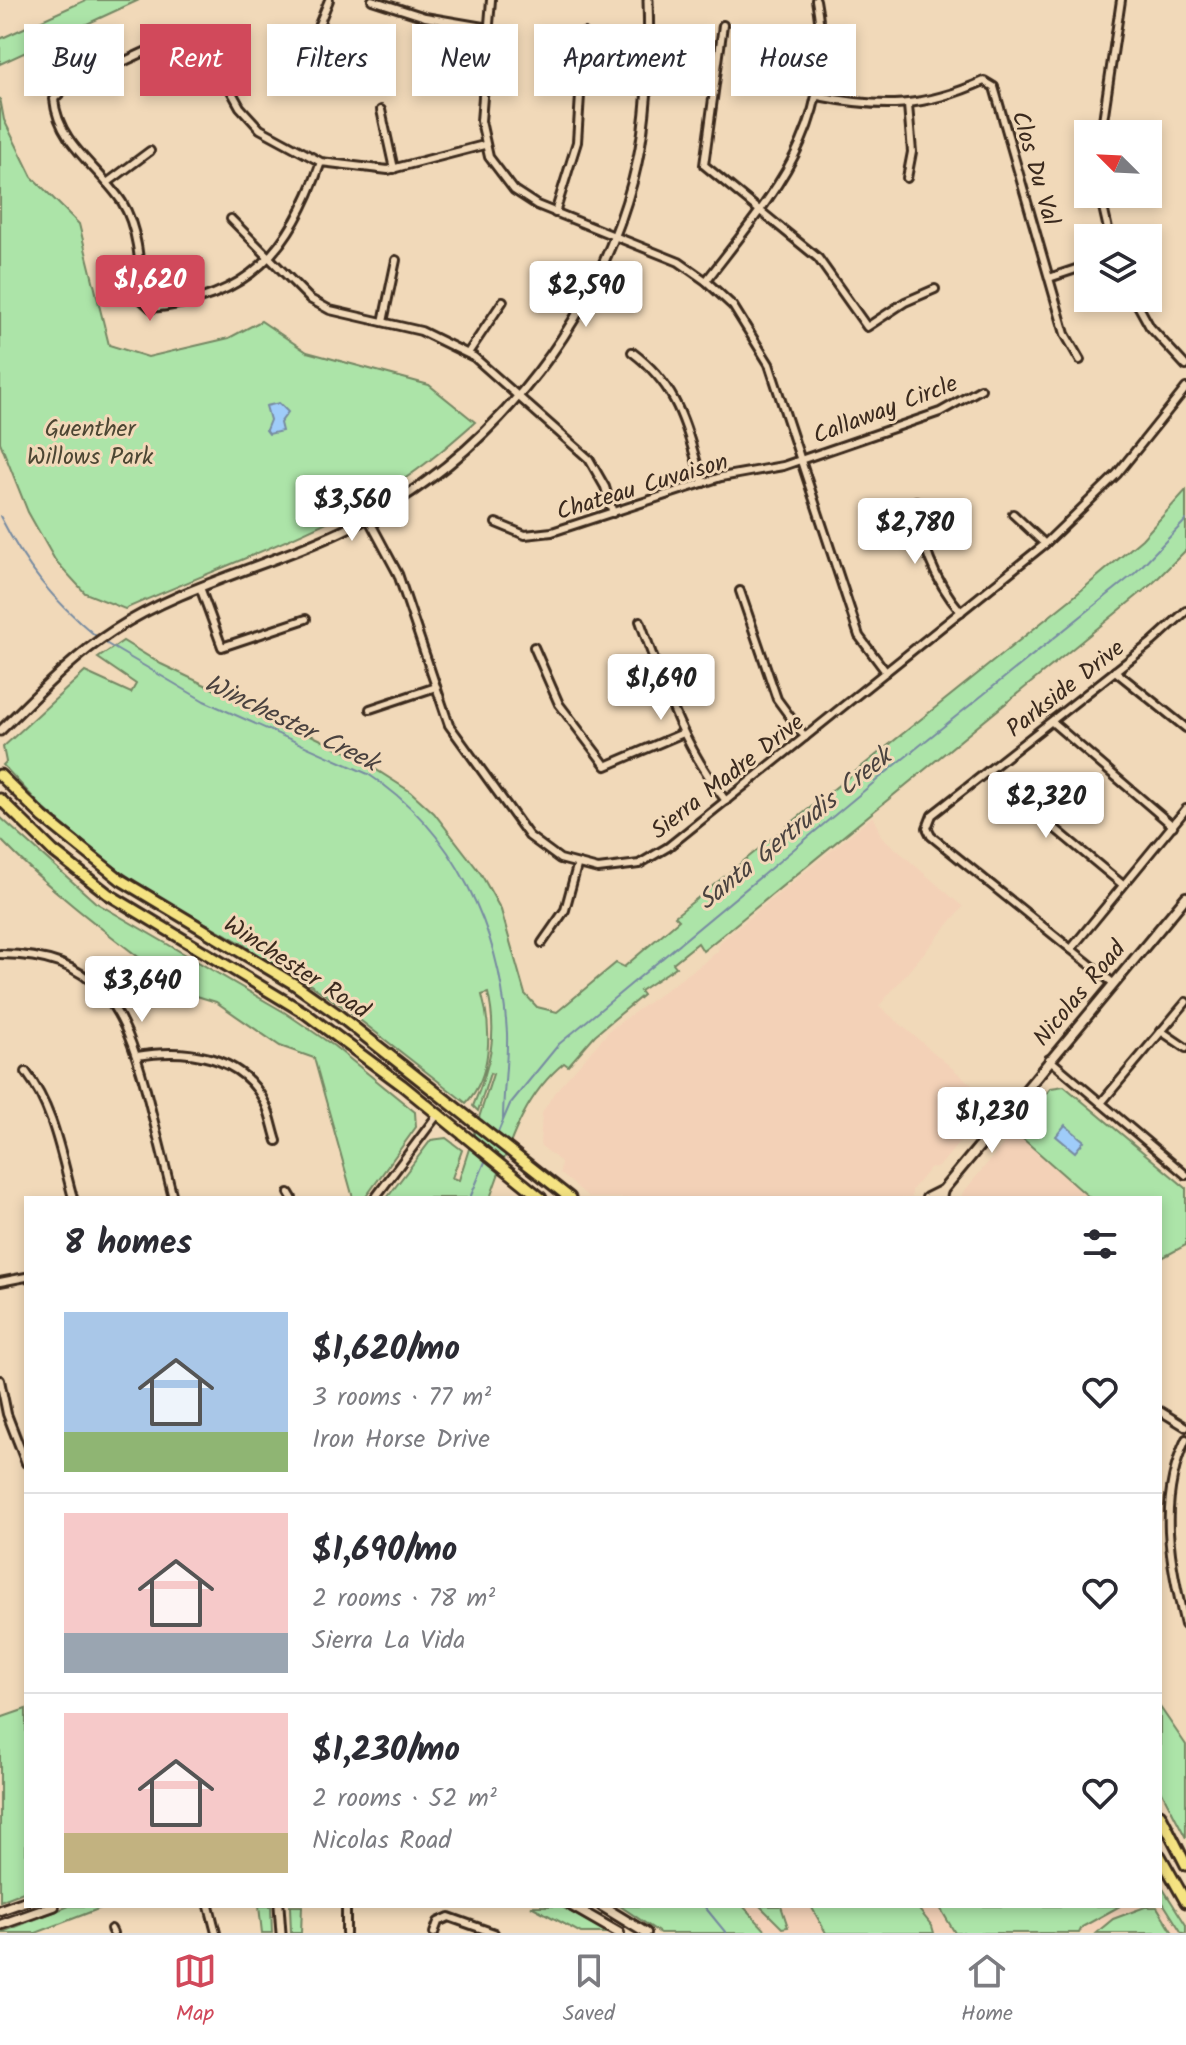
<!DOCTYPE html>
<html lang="en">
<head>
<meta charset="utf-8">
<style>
	:root { --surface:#fff; --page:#f2f2f3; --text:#2b2b33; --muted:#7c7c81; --line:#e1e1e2; --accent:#d1495b }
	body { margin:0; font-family:Kalam,sans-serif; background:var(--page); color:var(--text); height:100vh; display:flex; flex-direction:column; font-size:30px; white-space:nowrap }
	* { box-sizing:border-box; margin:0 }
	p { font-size:26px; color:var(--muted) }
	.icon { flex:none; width:44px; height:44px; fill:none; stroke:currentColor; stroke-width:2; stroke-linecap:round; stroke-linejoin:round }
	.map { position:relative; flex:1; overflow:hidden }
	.details { position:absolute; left:24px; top:1196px; width:1138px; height:712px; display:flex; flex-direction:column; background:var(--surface); border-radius:0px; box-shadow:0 4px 12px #0003 }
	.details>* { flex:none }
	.banner { position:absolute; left:24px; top:24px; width:1138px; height:72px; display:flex; gap:16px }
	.needle { width:52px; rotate:294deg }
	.tools { position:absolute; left:1074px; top:120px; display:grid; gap:16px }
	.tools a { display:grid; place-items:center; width:88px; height:88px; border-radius:0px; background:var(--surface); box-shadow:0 4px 12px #0003; font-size:40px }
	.price { position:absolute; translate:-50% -68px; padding:0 18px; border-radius:8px; background:#fff; color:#222; font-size:26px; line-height:52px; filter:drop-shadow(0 2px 4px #0008) }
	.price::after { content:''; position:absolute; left:50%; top:48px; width:24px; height:18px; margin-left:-12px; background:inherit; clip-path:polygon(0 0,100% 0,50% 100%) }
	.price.current { background:var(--accent); color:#fff }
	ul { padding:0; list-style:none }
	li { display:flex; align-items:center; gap:24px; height:200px; padding:0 40px }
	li+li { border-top:2px solid var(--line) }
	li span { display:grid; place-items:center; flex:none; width:224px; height:160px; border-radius:0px; color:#555 }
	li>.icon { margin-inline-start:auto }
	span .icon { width:96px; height:96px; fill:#fffc; stroke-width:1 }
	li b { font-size:34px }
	h2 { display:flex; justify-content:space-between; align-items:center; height:96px; padding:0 40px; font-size:34px }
	.pill { padding:0 28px; border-radius:0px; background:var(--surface); box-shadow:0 4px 12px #0003; font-size:28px; line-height:72px }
	.pill.current { background:var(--accent); color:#fff }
	.tab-bar { display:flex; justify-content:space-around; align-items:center; height:112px; border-top:2px solid var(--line); background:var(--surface); font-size:22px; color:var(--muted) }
	.tab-bar a { display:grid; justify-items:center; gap:4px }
	.tab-bar .current { color:var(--accent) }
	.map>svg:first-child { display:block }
	.built { fill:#f3d1b7 }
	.green { fill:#ace4a8; stroke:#748763; stroke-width:2 }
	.water { fill:#9fccf9; stroke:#778ba1; stroke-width:2 }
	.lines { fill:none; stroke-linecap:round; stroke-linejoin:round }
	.stream { stroke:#778ba1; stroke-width:2 }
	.minor-casing { stroke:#3b2a1e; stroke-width:12 }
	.tertiary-casing { stroke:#3b2a1e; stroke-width:13 }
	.secondary-casing { stroke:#3b2a1e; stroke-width:14 }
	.primary-casing { stroke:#3b2a1e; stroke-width:15 }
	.minor { stroke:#f1d9b9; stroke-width:6 }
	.tertiary { stroke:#f1d9b9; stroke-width:7 }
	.secondary { stroke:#f1d9b9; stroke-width:8 }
	.primary { stroke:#f5e382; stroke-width:9 }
	.labels { text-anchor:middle; stroke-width:6; stroke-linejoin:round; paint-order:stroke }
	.street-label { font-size:24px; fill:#3b2a1e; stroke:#f1d9b9 }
	.park-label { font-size:24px; fill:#4c4633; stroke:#f1d9b9 }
	.water-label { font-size:26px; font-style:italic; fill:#4a423f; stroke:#f1d9b9 }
</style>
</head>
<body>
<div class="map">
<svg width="1186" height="1933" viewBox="0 0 1186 1933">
	<rect width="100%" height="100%" fill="#f1d9b9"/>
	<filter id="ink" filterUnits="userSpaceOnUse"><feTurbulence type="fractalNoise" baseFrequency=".0125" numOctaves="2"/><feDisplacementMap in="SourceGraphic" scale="16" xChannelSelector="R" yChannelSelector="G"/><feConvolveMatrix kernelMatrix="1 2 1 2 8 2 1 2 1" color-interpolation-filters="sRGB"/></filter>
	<g filter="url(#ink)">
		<g class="built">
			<polygon points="873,816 881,836 963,907 879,1006 992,1102 939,1167 930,1168 912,1190 912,1198 590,1198 560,1173 561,1162 540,1145 542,1113 554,1093 611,1029 702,964 718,951 720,942"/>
			<polygon points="1014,1131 1090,1198 962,1198 962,1194"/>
			<polygon points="1160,1884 1186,1925 1186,1933 768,1933 743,1906 1160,1906"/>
		</g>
		<g class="green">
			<polygon points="86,0 139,0 0,64 0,39"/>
			<path d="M0 98 4 120 32 177 79 224 109 345 148 357 229 338 261 321 307 352 429 385 475 422C451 443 426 465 398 483 319 533 212 570 125 609L85 593 55 560 28 512 0 442Z"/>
			<path d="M1186 490V550L1154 582 703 951 698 943 673 963 676 967 640 991 643 995 595 1035 568 1066 564 1063C522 1097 508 1149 490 1198H387L431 1140 446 1138 462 1150 452 1178 459 1180 493 1074 490 1073 478 1111 473 1106C490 1067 498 1035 488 993L482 995C492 1029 492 1076 466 1103L342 1006 299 977 294 984 243 944 149 891 109 863 42 807 3 765 6 762 3 747 85 672 131 693 136 684 98 658 123 641 161 664 353 755 411 792 434 813 481 874 501 910 525 994 537 1007 557 1012 616 963 624 967 679 920 675 916 1071 599 1142 539Z"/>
			<path d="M0 817 95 902 284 1012 334 1046 415 1112 416 1127 365 1198H353L314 1058 280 1046 216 1002 174 989 170 981C111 936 52 893 0 839Z"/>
			<polygon points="1064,1086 1186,1188 1186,1245 1160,1259 1160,1198 1090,1198 1014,1131 1051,1088"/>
			<polygon points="1160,1707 1186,1745 1186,1838 1160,1788"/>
			<polygon points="26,1709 26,1891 0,1901 0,1718"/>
			<polygon points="1160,1884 1186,1925 1186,1933 1182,1933 1160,1898"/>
			<polygon points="69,1906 106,1906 36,1933 0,1933"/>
			<polygon points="259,1906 271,1906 272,1933 262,1933"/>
			<polygon points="290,1906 302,1906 301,1933 291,1933"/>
			<polygon points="531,1906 560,1906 608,1933 581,1933"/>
			<polygon points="620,1906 743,1906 768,1933 660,1933"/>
			<polygon points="760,1906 781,1906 788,1927 782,1928"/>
			<polygon points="811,1906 916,1906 932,1926 934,1933 826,1933"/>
			<polygon points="939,1906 1120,1906 1082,1927 1079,1933 955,1933"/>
			<polygon points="1145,1907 1157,1907 1173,1933 1096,1933 1113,1919"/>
		</g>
		<g class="water">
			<polygon points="279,403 288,412 280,423 282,431 269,434 266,430 270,420 266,406"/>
			<polygon points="1065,1125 1084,1141 1075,1152 1056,1136"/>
		</g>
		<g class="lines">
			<g class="stream">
				<path d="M0 516C27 569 52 599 97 637"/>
				<path d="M102 641 204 701 368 774C455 830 501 931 507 1033 508 1062 503 1090 503 1119"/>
				<polyline points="496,1137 510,1104 559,1044 883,775 1135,573 1186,520"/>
				<polyline points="470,1198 487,1157"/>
				<polyline points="704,1906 726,1933"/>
			</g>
			<g class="minor-casing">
				<g id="minor">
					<polyline points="372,0 425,17 489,28"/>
					<polyline points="491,0 481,121 489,157 514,190 537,205 679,262 706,281 733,306 769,364 859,636 886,672"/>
					<polyline points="723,25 704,165 818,258 867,327 905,302 935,289"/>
					<polyline points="318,27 329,0"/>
					<path d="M818 96C882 109 924 108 984 81L994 87 1065 334 1080 360"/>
					<polyline points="381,110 394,169"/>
					<polyline points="1101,134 1121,0"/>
					<path d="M321 162C290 250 249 299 151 308L142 300C140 268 139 229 122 202 99 167 58 144 54 99L64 89 175 38 191 35 203 40 240 107 260 129 321 162 388 170 484 145"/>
					<polyline points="907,178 912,152 908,105"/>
					<polyline points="107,183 150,151"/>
					<polyline points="1100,194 1110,238"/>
					<polyline points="555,213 577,142 584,33"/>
					<polyline points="231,219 310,299 330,310 421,331 474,357 589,459 605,487 613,513"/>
					<polyline points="1049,278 1088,265"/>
					<path d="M706 281C776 190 839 123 816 0"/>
					<polyline points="1134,298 1150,327 1186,366"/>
					<polyline points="383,322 396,260"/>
					<path d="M632 352C681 389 685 427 703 483"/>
					<polyline points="468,353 503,301"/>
					<path d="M916 501C921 544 933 579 961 612"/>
					<polyline points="1013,514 1045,544"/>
					<polyline points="368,518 398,574 449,725 529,836 560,859 598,869 639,864 668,847 1045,544 1117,474 1186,388"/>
					<polyline points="496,523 525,535 552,532 721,477 783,466 940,412 981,389"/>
					<polyline points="201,590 222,647 306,619"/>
					<polyline points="740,591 777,699 805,737"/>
					<path d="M640 621C664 687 682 744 726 801"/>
					<polyline points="534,647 559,704 606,766 681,734"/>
					<polyline points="1115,671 1186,728"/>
					<polyline points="370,709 436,687"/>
					<polyline points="1052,722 1173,826"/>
					<polyline points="987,772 1123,885"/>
					<polyline points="542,943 565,910 577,866"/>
					<polyline points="1071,949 1186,809"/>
					<path d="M0 954C98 955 123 1005 146 1090 155 1126 164 1162 173 1198"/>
					<polyline points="1113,983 931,836 927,828 932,815 1152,642 1186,611"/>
					<polyline points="1161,1031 1186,1048"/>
					<path d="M137 1056C185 1048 243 1054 266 1105 271 1116 273 1129 277 1141"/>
					<polyline points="1049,1059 1186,1175"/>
					<path d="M26 1072C54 1109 61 1155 73 1198"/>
					<polyline points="1101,1103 1186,1002"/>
					<polyline points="289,1193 292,1198"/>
					<polyline points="375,1198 438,1114"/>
					<polyline points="0,1282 26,1277"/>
					<polyline points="0,1380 7,1414 26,1463"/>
					<polyline points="1160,1411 1186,1427"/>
					<path d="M1185 1625C1170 1561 1157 1501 1186 1439"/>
					<polyline points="209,1906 216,1933"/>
					<polyline points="111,1929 113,1933"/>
					<polyline points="346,1933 346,1906"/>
					<polyline points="434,1933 438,1922 449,1917 494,1933"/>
				</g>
			</g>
			<g class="tertiary-casing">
				<g id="tertiary">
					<path d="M0 731C36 696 71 658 113 631 179 587 268 566 340 532 483 466 592 333 633 180 648 123 650 59 648 0"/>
					<polyline points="279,1906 281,1933"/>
				</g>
			</g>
			<g class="secondary-casing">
				<g id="secondary">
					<polyline points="927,1198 943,1190"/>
					<polyline points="941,1198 943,1190 1186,897"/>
					<polyline points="572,1906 619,1933"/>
					<polyline points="602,1906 646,1933"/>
					<polyline points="0,1910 26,1901"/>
					<polyline points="0,1925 54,1906"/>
				</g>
			</g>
			<g class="primary-casing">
				<g id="primary">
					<polyline points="0,775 43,817 121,880 294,984 337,1014 570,1198"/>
					<polyline points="0,799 53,851 108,894 305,1013 402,1085 541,1198"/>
					<polyline points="1160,1814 1186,1865"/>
					<polyline points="1160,1856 1186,1902"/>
				</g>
			</g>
			<use href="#minor" class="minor"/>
			<use href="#tertiary" class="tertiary"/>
			<use href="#secondary" class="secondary"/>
			<use href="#primary" class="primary"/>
		</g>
	</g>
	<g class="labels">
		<g class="street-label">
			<text transform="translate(1036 168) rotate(74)" y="8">Clos Du Val</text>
			<text transform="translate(885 409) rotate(-21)" y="8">Callaway Circle</text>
			<text transform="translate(642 486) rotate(-17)" y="8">Chateau Cuvaison</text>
			<text transform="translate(1065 688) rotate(-38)" y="8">Parkside Drive</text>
			<text transform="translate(727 776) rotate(-38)" y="8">Sierra Madre Drive</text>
			<text transform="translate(297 967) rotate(33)" y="8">Winchester Road</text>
			<text transform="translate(1079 993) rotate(-50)" y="8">Nicolas Road</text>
		</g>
		<g class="park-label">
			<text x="90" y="436">Guenther<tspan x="90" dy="28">Willows Park</tspan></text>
		</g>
		<g class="water-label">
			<text transform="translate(292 722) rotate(26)" y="9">Winchester Creek</text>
			<text transform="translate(794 828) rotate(-39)" y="9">Santa Gertrudis Creek</text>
		</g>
	</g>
</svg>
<div class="tools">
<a><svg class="needle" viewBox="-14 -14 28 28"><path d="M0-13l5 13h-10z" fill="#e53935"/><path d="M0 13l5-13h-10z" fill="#7c7c81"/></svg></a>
<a><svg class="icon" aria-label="layers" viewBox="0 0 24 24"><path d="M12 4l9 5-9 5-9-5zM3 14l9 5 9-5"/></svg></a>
</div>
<b class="price current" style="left:150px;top:323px">$1,620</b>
<b class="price" style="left:586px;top:329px">$2,590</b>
<b class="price" style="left:352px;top:543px">$3,560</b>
<b class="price" style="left:915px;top:566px">$2,780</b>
<b class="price" style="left:661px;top:722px">$1,690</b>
<b class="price" style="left:1046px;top:840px">$2,320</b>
<b class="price" style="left:142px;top:1024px">$3,640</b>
<b class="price" style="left:992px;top:1155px">$1,230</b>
<div class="banner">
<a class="pill">Buy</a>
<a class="pill current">Rent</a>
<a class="pill">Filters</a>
<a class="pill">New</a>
<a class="pill">Apartment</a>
<a class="pill">House</a>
</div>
<section class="details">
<h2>8 homes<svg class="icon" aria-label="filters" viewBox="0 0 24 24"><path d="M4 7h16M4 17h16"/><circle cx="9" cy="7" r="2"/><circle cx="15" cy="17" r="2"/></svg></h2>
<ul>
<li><span style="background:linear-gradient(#a9c7e8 75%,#8fb573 0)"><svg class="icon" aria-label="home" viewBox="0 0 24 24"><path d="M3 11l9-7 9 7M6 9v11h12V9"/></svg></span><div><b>$1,620/mo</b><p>3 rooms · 77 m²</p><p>Iron Horse Drive</p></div><svg class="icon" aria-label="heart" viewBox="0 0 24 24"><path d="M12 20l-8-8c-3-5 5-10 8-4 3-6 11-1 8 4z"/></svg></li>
<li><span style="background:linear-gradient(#f6c9c9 75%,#9aa5b1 0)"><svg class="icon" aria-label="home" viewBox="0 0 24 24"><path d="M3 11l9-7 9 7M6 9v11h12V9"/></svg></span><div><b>$1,690/mo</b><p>2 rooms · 78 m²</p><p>Sierra La Vida</p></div><svg class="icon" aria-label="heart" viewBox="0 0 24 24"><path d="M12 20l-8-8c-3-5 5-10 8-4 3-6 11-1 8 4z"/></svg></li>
<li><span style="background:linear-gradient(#f6c9c9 75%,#c2b280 0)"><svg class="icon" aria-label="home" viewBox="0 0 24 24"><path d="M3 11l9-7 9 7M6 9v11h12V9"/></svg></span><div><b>$1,230/mo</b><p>2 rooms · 52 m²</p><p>Nicolas Road</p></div><svg class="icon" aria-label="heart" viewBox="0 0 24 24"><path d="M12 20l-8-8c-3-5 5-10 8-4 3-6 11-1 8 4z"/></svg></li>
</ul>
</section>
</div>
<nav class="tab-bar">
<a class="current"><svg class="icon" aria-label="map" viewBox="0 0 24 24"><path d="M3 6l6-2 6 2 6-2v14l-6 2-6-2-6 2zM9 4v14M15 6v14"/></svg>Map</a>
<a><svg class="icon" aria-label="saved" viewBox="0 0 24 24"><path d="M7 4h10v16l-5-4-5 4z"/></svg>Saved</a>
<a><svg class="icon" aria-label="home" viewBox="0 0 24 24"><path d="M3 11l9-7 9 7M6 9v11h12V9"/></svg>Home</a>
</nav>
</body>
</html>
